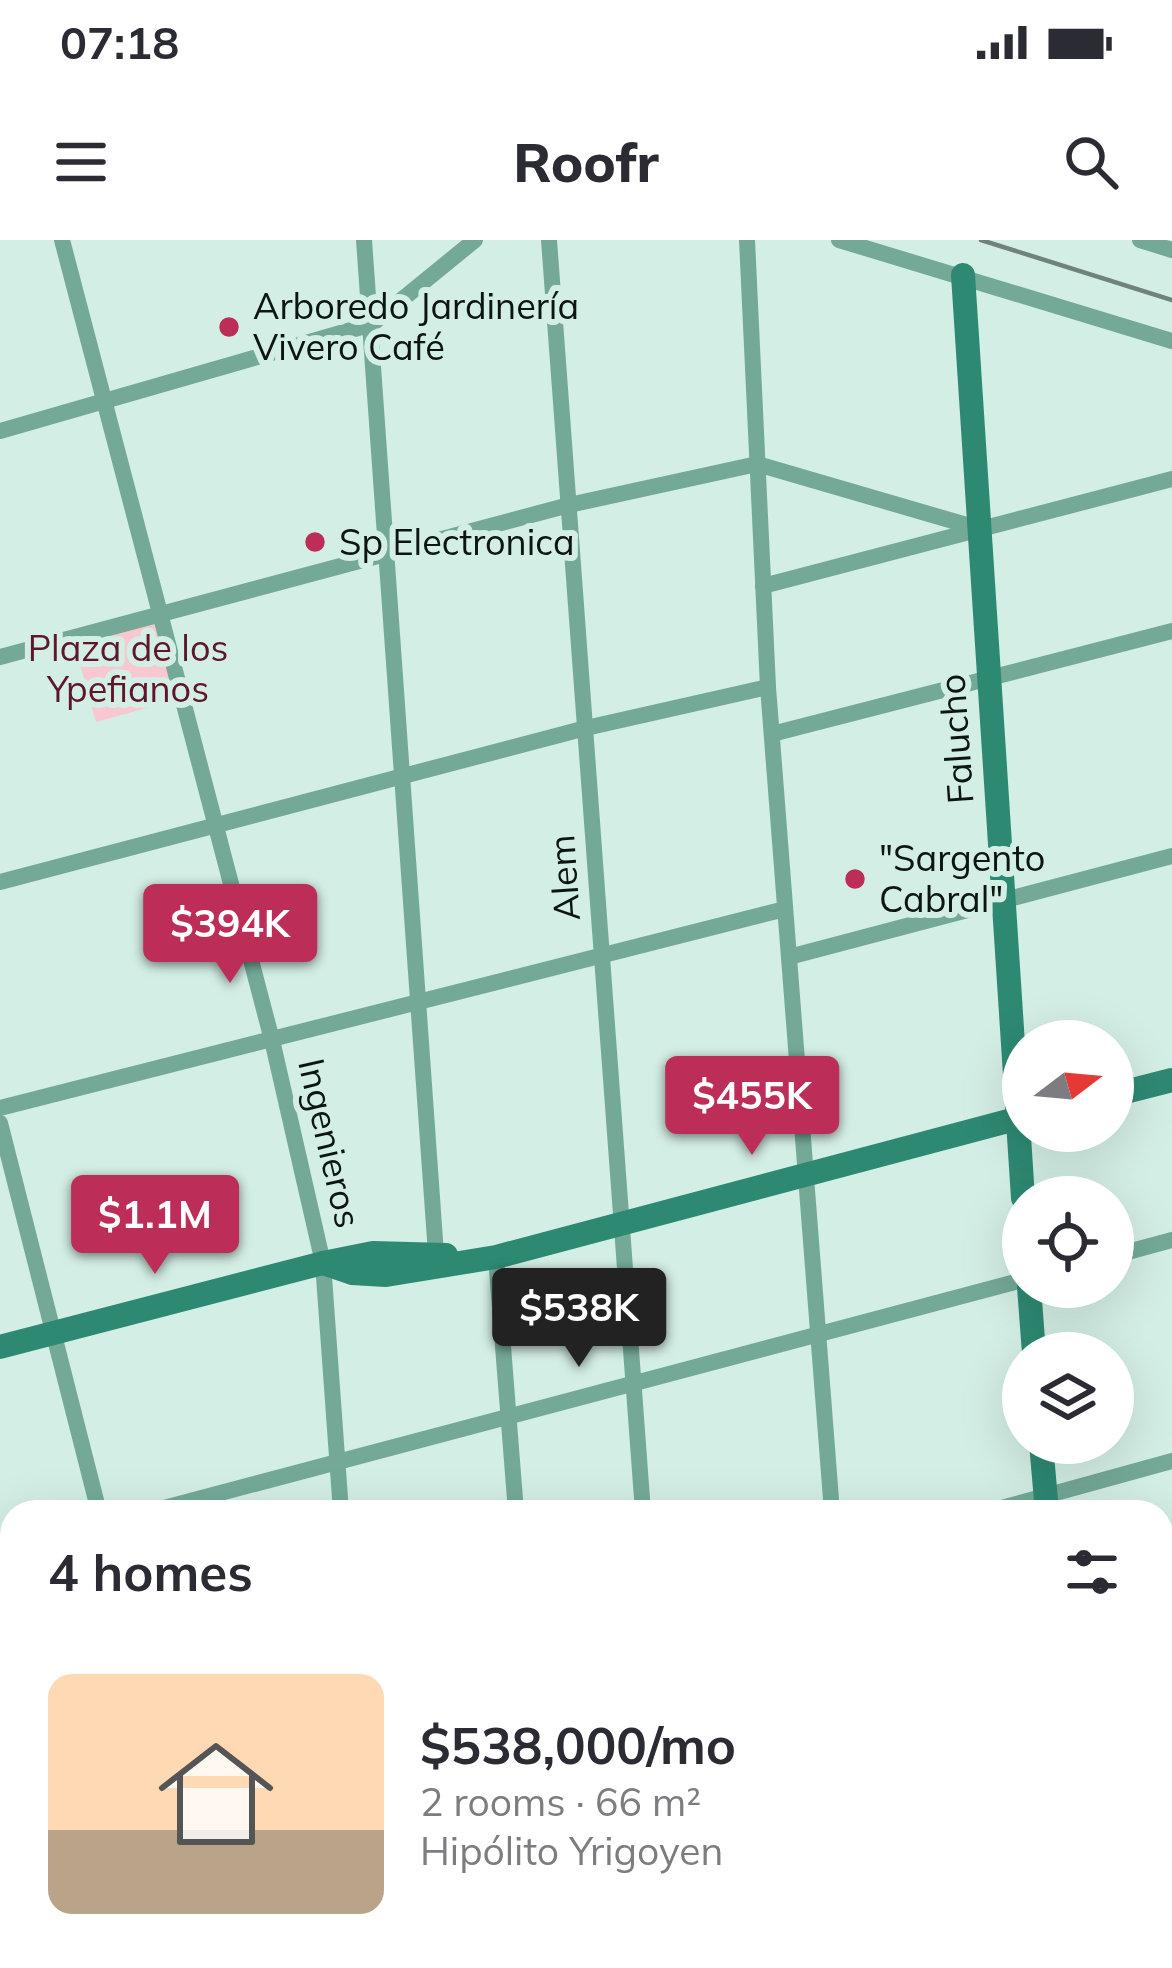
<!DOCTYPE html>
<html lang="en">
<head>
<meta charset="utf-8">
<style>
	:root { --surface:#fff; --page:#f2f2f3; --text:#2b2b33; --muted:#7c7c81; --accent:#bc2d58 }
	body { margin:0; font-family:Mulish,sans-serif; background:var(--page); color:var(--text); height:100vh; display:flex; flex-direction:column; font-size:45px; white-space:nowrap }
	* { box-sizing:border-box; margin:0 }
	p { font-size:39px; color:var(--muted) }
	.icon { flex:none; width:66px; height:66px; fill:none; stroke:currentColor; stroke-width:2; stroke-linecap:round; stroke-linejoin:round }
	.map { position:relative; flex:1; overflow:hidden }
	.drawer { position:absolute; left:0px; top:1260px; width:1173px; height:468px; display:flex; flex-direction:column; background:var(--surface); border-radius:36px 36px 0 0; box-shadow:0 12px 48px #0002 }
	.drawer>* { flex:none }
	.needle { width:78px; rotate:74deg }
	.fabs { position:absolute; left:1002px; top:780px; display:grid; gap:24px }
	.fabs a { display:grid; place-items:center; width:132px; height:132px; border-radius:50%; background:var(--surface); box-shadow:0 12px 48px #0002; font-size:60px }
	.price { position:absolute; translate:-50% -102px; padding:0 27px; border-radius:12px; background:var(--accent); color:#fff; font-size:39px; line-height:78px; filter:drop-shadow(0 3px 6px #0008) }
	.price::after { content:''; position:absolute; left:50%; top:72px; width:36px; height:27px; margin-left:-18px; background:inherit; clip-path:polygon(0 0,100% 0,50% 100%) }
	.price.active { background:#222; color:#fff }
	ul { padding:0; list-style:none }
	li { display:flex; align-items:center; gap:36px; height:300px; padding:0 48px }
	li span { display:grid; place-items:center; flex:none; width:336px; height:240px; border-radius:24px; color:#555 }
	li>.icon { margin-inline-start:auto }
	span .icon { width:144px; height:144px; fill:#fffc; stroke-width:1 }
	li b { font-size:51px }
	h2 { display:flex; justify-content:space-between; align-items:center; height:144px; padding:0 48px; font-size:51px }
	.status { display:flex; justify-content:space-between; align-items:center; height:84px; padding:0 60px; background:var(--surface); direction:ltr }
	.status svg { height:33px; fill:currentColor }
	header { display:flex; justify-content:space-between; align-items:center; height:156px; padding:0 48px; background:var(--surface); font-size:54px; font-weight:800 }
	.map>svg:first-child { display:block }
	.green { fill:#f9c7cf }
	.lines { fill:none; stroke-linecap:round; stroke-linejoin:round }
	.street { stroke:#74a998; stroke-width:16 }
	.secondary { stroke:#2e8973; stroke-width:24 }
	.primary { stroke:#006f5a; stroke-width:24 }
	.rail { stroke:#70827c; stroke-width:4.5 }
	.wall { fill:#8aa199 }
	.shaded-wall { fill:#70837d }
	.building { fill:#a0bbb2; stroke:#70837d; stroke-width:3 }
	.poi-dot { fill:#bc2d58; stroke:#d3eee5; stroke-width:4.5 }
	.labels { text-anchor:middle; stroke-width:12; stroke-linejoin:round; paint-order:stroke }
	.poi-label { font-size:36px; fill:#0c1512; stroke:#d3eee5; text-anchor:start }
	.park-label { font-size:36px; fill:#5f162a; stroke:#d3eee5 }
	.street-label { font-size:36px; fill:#0c1512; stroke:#d3eee5 }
</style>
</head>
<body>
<div class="status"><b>07:18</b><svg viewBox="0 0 49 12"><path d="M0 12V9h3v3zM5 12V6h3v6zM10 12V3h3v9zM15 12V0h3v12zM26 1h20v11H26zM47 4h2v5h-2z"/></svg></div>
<header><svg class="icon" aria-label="menu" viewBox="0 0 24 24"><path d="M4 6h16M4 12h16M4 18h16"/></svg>Roofr<svg class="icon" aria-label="search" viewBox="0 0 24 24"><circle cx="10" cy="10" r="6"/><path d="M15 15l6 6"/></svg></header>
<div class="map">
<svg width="1172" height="1728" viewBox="0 0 1172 1728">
	<rect width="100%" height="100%" fill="#d3eee5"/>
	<g class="green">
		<polygon points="162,376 183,458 96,482 73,399"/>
		<polygon points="1172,1478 1172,1728 1121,1728 1120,1716 1161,1716 1161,1481"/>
	</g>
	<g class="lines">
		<g class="street">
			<polyline points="62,0 272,800 323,1023 341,1272"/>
			<polyline points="364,0 436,1014 429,1019"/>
			<polyline points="549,0 643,1272"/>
			<polyline points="747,0 768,447 832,1272"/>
			<polyline points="839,0 1172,101"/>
			<polyline points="1140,0 1172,10"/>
			<polyline points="0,191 372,84 475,0"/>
			<polyline points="763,346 1172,239"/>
			<polyline points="0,417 569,265 757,224 977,288"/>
			<polyline points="772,494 1172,391"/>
			<polyline points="0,642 586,488 768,447"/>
			<polyline points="789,717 1172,616"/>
			<polyline points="0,868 785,669"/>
			<polyline points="0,883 99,1272"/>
			<polyline points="1113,1016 1172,1000"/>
			<polyline points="496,1017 516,1272"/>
			<polyline points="149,1272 1023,1040"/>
			<polyline points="987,1272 1172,1221"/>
			<polyline points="0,1311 12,1307"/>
			<polyline points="0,1532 12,1529"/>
			<polyline points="443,1716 444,1728"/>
			<polyline points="549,1716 550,1728"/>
			<polyline points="695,1716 696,1728"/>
			<polyline points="868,1716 869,1728"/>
			<polyline points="978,1728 1104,1718"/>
		</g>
		<g class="secondary">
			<polyline points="963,35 1023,958"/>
			<polyline points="1113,855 1172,840"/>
			<polyline points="323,1023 352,1033 386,1035 496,1017 1023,877"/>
			<polyline points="1029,1047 1034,1113"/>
			<polyline points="0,1107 323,1023 373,1013 446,1015"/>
			<polyline points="1041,1203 1047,1272"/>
			<polyline points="1090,1716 1092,1728"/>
		</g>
		<g class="primary">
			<polyline points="1161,1467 1172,1464"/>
			<polyline points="105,1728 151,1716"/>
			<polyline points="181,1728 226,1716"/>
		</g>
		<polyline class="rail" points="981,0 1172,60"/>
	</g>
	<g class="wall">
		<polygon points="1161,1589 1172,1611 1172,1632 1161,1637"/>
		<polygon points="19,1716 86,1716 43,1728 30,1728"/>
	</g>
	<g class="shaded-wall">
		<polygon points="1161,1589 1172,1611 1172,1618 1161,1596"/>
		<polygon points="342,1716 349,1716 352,1728 346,1728"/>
		<polygon points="402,1716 412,1716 413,1728 404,1728"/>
		<polygon points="514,1716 528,1716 529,1728 515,1728"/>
	</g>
	<g class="building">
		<polygon points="1161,1596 1168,1613 1161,1615"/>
		<polygon points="12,1649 12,1700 0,1654"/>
		<polygon points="231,1716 342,1716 346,1728 231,1728 229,1720"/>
		<polygon points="376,1716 402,1716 404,1728 377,1728"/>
		<polygon points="451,1716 514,1716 515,1728 452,1728"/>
	</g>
	<g class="poi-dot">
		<circle cx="229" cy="87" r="12"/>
		<circle cx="315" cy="302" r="12"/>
		<circle cx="855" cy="639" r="12"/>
	</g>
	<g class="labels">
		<g class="poi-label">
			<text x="253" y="79">Arboredo Jardinería<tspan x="253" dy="41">Vivero Café</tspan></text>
			<text x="339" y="315">Sp Electronica</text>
			<text x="879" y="631">"Sargento<tspan x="879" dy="41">Cabral"</tspan></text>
		</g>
		<g class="park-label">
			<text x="128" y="421">Plaza de los<tspan x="128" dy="41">Ypefianos</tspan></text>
		</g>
		<g class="street-label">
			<text transform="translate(956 499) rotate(-94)" y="13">Falucho</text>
			<text transform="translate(564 638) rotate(-94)" y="13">Alem</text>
			<text transform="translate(330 903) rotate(77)" y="13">Ingenieros</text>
		</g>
	</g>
</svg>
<div class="fabs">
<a><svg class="needle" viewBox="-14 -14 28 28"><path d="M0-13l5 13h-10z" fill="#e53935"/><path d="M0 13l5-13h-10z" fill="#7c7c81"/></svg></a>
<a><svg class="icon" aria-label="locate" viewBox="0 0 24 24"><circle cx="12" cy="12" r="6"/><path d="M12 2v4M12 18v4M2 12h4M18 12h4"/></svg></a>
<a><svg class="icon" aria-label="layers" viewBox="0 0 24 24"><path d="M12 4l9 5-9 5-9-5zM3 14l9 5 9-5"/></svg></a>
</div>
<b class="price" style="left:230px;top:746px">$394K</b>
<b class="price" style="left:752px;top:918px">$455K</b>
<b class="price" style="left:155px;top:1037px">$1.1M</b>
<b class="price active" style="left:579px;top:1130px">$538K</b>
<section class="drawer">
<h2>4 homes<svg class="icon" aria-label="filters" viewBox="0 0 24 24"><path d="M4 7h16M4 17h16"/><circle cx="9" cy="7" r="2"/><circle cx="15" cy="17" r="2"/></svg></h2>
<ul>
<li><span style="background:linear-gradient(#ffd9b3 65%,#b9a48a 0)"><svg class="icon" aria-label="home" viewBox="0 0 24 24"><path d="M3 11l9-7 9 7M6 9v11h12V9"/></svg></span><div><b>$538,000/mo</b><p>2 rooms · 66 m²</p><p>Hipólito Yrigoyen</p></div></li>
</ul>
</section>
</div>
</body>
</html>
